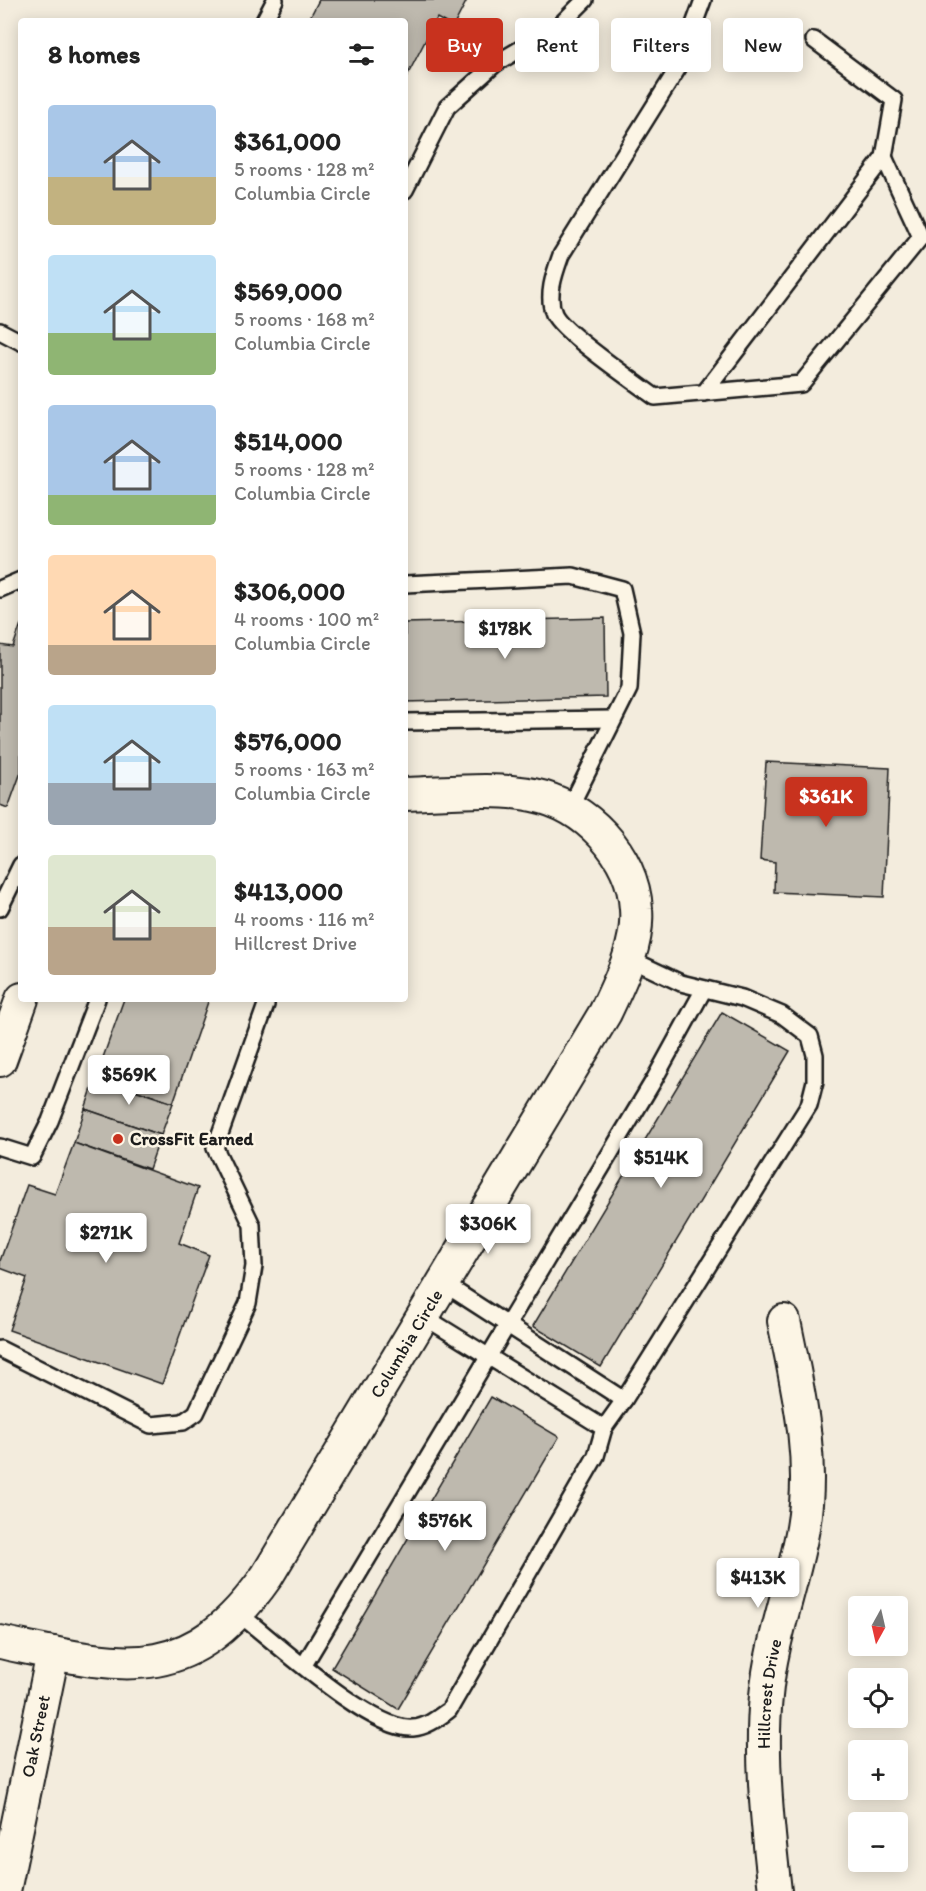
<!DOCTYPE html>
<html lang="en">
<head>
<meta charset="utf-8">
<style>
	:root { --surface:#fff; --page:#f6f6f6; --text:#222; --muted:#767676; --accent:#c8321e }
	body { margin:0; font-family:Itim,sans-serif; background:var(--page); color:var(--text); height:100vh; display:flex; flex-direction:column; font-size:22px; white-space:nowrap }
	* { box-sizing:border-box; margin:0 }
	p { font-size:20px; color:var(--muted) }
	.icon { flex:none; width:33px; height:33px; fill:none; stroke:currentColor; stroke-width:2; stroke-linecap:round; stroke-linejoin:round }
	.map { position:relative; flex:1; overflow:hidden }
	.sheet { position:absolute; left:18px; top:18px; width:390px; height:984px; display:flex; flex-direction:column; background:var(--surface); border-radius:6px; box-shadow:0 3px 15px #0003 }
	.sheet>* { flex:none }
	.hud { position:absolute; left:426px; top:18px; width:410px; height:54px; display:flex; gap:12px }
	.needle { width:39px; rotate:188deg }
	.controls { position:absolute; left:848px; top:1596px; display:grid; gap:12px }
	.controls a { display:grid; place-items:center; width:60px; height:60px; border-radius:6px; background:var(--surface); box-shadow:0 3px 15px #0003; font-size:30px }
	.price { position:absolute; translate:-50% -51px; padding:0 14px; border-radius:6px; background:#fff; color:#222; font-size:20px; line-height:39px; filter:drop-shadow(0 2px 3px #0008) }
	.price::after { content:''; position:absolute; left:50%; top:36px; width:18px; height:14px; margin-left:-9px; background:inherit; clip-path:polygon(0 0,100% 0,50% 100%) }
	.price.on { background:var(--accent); color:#fff }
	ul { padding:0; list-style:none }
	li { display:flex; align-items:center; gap:18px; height:150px; padding:0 30px }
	li span { display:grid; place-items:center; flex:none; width:168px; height:120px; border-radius:6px; color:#555 }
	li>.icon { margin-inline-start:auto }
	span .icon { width:72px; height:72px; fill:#fffc; stroke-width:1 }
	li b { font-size:26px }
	h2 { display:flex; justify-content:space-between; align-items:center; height:72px; padding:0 30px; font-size:26px }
	.chip { padding:0 21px; border-radius:6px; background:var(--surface); box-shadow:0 3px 15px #0003; font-size:21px; line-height:54px }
	.chip.on { background:var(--accent); color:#fff }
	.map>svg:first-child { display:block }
	.building { fill:#beb9ae; stroke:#1c1c1c; stroke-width:1.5 }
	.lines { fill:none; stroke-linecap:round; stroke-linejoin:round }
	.service-casing { stroke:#1c1c1c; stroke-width:20 }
	.minor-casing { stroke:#1c1c1c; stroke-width:36 }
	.service { stroke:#fcf5e5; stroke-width:15 }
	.minor { stroke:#fcf5e5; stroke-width:32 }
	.poi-dot { fill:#c8321e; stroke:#fcf5e5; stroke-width:2 }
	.labels { text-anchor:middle; stroke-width:5; stroke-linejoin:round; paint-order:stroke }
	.poi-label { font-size:18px; font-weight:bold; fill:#1c1c1c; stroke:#fcf5e5; text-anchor:start }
	.street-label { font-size:18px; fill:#1c1c1c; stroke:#fcf5e5 }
</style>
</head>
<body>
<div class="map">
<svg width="926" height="1891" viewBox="0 0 926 1891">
	<rect width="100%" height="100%" fill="#f3ecdd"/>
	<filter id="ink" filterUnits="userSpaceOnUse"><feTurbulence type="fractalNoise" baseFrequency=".0167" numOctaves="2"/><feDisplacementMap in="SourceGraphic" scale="12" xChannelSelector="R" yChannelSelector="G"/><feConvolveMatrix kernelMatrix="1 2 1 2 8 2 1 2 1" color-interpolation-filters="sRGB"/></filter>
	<g filter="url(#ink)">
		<g class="building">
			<polygon points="319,0 467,0 453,27 437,18 405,80 405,21 308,21"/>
			<polygon points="605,618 606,697 405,702 405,623"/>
			<polygon points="21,624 21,772 8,808 0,805 0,645 13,647"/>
			<polygon points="766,762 890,768 884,897 774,892 775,862 760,860"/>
			<polygon points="124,999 209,999 173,1103 96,1077"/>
			<polygon points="722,1012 790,1051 601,1367 533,1326"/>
			<polygon points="96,1077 173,1103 161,1135 85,1109"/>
			<polygon points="85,1109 161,1135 149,1169 74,1143"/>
			<polygon points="74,1143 198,1188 179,1243 209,1255 162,1384 9,1330 27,1278 0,1268 0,1261 27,1185 55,1194"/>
			<polygon points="491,1397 559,1437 398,1709 332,1668"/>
		</g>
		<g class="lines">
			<g class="service-casing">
				<g id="service">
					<path d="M703 0 678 68 561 255C555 272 546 295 554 314 562 332 636 383 655 397L801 384 921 237 884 157 704 393"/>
					<polyline points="264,21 275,0"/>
					<polyline points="814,40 894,100 884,157"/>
					<polyline points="405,190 447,107 495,64 559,26 585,0"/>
					<polyline points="0,331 21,342"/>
					<polyline points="405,584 573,576 622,589 632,633 629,689 569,809"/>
					<polyline points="0,589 21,580"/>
					<polyline points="405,722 613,719"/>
					<polyline points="0,908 21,865"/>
					<polyline points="0,1147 32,1157 50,1121 97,999"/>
					<polyline points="443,1283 624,1400 809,1105 815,1081 815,1055 810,1036 782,1015 742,998 681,983 628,958"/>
					<polyline points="0,1349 151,1425 183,1422 196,1413 248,1303 254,1266 252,1225 215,1148 266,1005 266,999"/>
					<polyline points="604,1428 624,1400"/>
					<path d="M238 1613C273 1640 372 1732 413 1728 427 1727 438 1718 449 1710L596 1456 604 1428 423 1316"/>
					<polyline points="304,1665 654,1080 704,989"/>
				</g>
			</g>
			<g class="minor-casing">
				<g id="minor">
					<polyline points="0,1060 22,999"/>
					<path id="s1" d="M0 1642C120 1667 187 1690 267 1576L605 1013C620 981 639 945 636 909 633 854 585 805 533 795 492 787 446 793 405 794"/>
					<path id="s2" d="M4 1891 53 1653"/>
					<path id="s3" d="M775 1891C768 1831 760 1756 766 1696 771 1639 793 1585 803 1528 815 1458 798 1390 784 1321"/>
				</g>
			</g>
			<use href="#service" class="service"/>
			<use href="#minor" class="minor"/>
		</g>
	</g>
	<circle class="poi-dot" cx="118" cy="1139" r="6"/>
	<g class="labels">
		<g class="poi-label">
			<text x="130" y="1145">CrossFit Earned</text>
		</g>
		<g class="street-label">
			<text dy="6" stroke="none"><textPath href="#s1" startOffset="572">Columbia Circle</textPath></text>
			<text dy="6" stroke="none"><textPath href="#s3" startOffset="198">Hillcrest Drive</textPath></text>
			<text dy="6" stroke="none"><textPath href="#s2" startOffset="158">Oak Street</textPath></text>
		</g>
	</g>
</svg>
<div class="controls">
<a><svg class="needle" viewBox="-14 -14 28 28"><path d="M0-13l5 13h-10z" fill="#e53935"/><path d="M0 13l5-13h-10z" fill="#767676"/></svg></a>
<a><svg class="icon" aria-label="locate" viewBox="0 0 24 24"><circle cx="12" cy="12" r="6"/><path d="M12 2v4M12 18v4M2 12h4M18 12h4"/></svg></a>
<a>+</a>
<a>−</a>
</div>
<b class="price" style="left:505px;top:660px">$178K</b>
<b class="price on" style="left:826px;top:828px">$361K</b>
<b class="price" style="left:129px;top:1106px">$569K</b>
<b class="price" style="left:661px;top:1189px">$514K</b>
<b class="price" style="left:488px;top:1255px">$306K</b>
<b class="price" style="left:106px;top:1264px">$271K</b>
<b class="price" style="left:445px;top:1552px">$576K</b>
<b class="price" style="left:758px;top:1609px">$413K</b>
<div class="hud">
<a class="chip on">Buy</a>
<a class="chip">Rent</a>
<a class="chip">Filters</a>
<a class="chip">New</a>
</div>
<section class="sheet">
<h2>8 homes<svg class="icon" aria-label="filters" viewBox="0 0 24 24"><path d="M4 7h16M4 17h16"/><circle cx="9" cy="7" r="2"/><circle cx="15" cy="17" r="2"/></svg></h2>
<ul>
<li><span style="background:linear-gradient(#a9c7e8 60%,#c2b280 0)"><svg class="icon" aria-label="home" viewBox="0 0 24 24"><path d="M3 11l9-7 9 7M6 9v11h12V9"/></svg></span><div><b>$361,000</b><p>5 rooms · 128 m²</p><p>Columbia Circle</p></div></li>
<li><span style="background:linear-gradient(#bfe0f5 65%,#8fb573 0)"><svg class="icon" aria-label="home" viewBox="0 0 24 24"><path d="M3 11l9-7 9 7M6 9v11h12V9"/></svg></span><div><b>$569,000</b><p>5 rooms · 168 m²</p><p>Columbia Circle</p></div></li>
<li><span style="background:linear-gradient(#a9c7e8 75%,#8fb573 0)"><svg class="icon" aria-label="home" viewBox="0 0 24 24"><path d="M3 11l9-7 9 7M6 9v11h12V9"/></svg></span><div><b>$514,000</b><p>5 rooms · 128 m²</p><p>Columbia Circle</p></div></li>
<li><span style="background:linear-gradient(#ffd9b3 75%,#b9a48a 0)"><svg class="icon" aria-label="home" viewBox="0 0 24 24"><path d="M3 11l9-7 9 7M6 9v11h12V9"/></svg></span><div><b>$306,000</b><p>4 rooms · 100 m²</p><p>Columbia Circle</p></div></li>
<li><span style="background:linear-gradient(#bfe0f5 65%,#9aa5b1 0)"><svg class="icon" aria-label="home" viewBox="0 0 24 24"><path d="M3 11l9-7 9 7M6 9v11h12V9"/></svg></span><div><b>$576,000</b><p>5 rooms · 163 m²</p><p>Columbia Circle</p></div></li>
<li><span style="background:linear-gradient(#dfe7d0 60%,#b9a48a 0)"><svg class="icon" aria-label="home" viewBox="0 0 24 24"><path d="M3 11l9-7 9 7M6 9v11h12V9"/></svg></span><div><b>$413,000</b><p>4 rooms · 116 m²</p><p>Hillcrest Drive</p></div></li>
</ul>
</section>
</div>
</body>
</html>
